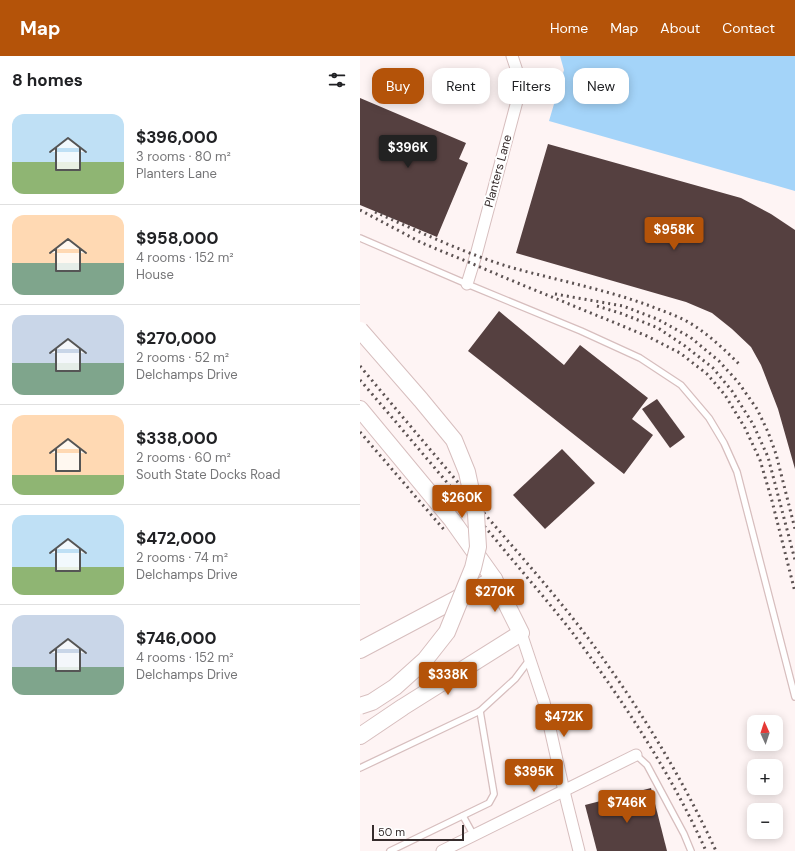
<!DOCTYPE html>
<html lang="en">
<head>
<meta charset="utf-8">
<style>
	:root { --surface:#fff; --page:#f2f2f2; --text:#202124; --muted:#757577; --line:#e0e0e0; --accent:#b45309 }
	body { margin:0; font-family:"DM Sans",sans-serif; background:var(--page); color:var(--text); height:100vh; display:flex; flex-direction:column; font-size:15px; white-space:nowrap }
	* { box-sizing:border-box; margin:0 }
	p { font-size:13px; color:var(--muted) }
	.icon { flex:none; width:22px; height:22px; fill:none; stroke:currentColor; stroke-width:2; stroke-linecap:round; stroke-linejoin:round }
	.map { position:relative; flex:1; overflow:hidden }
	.drawer { display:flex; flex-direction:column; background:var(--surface); width:360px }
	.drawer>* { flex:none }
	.banner { position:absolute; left:12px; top:12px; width:363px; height:36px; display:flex; gap:8px }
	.needle { width:26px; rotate:357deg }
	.fabs { position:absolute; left:387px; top:659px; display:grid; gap:8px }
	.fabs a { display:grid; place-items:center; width:36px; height:36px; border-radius:8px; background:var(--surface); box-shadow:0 2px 10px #0003; font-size:20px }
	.scale { position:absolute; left:12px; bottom:10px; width:92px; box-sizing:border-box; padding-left:4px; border:2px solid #362c2c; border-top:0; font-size:11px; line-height:14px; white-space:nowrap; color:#362c2c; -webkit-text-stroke:3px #fff; paint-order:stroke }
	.price { position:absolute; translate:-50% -34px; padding:0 9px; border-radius:4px; background:var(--accent); color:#fff; font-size:13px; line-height:26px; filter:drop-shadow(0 1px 2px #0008) }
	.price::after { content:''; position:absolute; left:50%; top:24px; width:12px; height:9px; margin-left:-6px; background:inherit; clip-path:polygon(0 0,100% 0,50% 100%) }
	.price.selected { background:#222; color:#fff }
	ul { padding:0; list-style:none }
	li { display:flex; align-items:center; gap:12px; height:100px; padding:0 12px }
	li+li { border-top:1px solid var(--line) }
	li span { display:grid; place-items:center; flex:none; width:112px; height:80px; border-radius:12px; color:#555 }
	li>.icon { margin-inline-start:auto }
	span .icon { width:48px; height:48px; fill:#fffc; stroke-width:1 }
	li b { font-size:17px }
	h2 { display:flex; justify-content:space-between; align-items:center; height:48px; padding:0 12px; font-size:17px }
	.tag { padding:0 14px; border-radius:12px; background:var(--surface); box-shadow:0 2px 10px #0003; font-size:14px; line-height:36px }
	.tag.selected { background:var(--accent); color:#fff }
	header { display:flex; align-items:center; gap:24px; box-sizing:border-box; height:56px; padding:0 20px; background:var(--accent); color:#fff }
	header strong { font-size:19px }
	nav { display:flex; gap:22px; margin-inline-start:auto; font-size:14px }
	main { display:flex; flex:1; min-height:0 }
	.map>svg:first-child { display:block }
	.water { fill:#a4d4f9 }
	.building { fill:#554040 }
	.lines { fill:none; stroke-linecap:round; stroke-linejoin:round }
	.lane-casing { stroke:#d7bebe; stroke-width:8 }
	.street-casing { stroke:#d7bebe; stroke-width:13 }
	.secondary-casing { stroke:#d7bebe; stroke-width:18 }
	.lane { stroke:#fff; stroke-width:5.5 }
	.street { stroke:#fff; stroke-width:11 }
	.secondary { stroke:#fff; stroke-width:16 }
	.rail { stroke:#5c5252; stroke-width:3; stroke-dasharray:2 4; stroke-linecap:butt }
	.secondary-bridge-casing { stroke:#d7bebe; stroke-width:18; stroke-linecap:butt }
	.secondary-bridge { stroke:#fff; stroke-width:16 }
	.labels { text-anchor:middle; stroke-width:4; stroke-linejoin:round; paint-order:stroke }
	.street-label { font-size:12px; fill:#362c2c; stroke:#fff }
</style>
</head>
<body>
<header>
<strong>Map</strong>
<nav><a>Home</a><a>Map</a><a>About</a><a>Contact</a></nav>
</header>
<main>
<section class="drawer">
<h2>8 homes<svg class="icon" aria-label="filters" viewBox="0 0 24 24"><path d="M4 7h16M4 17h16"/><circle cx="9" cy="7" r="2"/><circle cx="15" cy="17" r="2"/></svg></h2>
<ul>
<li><span style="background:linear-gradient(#bfe0f5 60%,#8fb573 0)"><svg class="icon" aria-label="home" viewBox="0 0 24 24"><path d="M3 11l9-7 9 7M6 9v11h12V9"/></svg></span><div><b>$396,000</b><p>3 rooms · 80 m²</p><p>Planters Lane</p></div></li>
<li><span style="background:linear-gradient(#ffd9b3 60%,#7fa58c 0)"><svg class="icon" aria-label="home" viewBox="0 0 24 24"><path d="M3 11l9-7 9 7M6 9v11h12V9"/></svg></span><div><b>$958,000</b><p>4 rooms · 152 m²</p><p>House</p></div></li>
<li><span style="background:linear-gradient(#c9d6e8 60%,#7fa58c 0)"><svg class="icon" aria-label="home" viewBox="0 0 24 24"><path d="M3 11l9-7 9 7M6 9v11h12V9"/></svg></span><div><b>$270,000</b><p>2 rooms · 52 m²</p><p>Delchamps Drive</p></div></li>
<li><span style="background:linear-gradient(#ffd9b3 75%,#8fb573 0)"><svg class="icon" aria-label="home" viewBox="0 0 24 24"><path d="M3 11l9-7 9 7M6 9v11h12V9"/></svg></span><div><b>$338,000</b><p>2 rooms · 60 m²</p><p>South State Docks Road</p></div></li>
<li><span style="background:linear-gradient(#bfe0f5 65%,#8fb573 0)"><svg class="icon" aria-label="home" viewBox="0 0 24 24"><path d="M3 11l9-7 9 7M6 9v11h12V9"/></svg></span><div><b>$472,000</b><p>2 rooms · 74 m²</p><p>Delchamps Drive</p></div></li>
<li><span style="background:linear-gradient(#c9d6e8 65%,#7fa58c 0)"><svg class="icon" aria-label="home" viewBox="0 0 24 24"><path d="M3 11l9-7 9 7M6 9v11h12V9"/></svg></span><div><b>$746,000</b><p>4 rooms · 152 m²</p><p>Delchamps Drive</p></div></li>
</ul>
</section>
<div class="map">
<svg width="435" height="795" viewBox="0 0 435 795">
	<rect width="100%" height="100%" fill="#fef4f4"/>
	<polygon class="water" points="200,0 435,0 435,135 189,65 204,14"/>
	<g class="building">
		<polygon points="0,42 106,87 99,103 108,107 77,181 0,149"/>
		<polygon points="188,88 381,142 411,158 435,174 435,413 418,353 401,309 391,291 372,273 352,257 326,246 156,197"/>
		<polygon points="139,255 204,309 220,289 288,342 272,363 293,379 264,418 108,295"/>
		<polygon points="297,343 325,381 310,392 282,353"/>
		<polygon points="202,393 235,427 185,473 153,439"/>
		<polygon points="291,732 307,795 237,795 225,749"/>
	</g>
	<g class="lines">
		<g class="lane-casing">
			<g id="lane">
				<polyline points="0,182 107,228 221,275 280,302 321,329 349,362 364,387 377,416 435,641"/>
				<polyline points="276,699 287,709 324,778 331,795"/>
				<polyline points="0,712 120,655 155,623 170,603"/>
				<polyline points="103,760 114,780"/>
				<polyline points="30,795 129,747 134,738 120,655"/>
			</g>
		</g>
		<g class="street-casing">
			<g id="street">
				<polyline points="107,228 116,199 157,45 157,15 152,0"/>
				<polyline points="161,577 184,646 204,735 219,795"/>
				<polyline points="82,795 276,699"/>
			</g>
		</g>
		<g class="secondary-casing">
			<g id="secondary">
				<polyline points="0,353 92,464 134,523 161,577 43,651 0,680"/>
				<polyline points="0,594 134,523"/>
			</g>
		</g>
		<use href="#lane" class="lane"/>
		<use href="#street" class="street"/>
		<use href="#secondary" class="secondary"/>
		<g class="rail">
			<polyline points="0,154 62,187 113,208 148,223 287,280 320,297 347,318 365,339 385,372 400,404 412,445 435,536"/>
			<path d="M15 156C60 176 106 198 153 212 197 224 242 233 285 248 300 254 316 259 330 267 348 278 364 293 379 308"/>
			<polyline points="195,238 263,250 297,263 330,281 359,305 378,326 397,353 408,376 416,398 435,473"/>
			<polyline points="237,250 263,258 298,272 325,290 353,312 372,335 393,368 408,401 435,504"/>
			<path d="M0 310C45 364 90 417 135 470 173 514 211 557 244 604 287 664 325 728 356 795"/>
			<path d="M0 324C44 375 87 427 131 478 158 511 186 543 212 576 263 645 311 717 346 795"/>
			<polyline points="0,376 86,476"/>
		</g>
		<g class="secondary-bridge-casing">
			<polyline id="secondary-bridge" points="0,274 61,344 94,384 107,416 116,458 118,491 113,512 87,576 65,604 35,631 12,646 0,650"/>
		</g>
		<use href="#secondary-bridge" class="secondary-bridge"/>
	</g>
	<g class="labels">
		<g class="street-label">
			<text transform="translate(138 115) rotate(-75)" y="4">Planters Lane</text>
		</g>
	</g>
</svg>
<div class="fabs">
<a><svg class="needle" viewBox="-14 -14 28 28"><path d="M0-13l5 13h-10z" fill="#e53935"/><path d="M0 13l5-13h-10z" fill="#757577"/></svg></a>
<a>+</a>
<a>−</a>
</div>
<div class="scale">50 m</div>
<b class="price selected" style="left:48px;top:113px">$396K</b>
<b class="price" style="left:314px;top:195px">$958K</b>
<b class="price" style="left:102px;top:463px">$260K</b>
<b class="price" style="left:135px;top:557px">$270K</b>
<b class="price" style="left:88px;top:640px">$338K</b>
<b class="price" style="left:204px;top:682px">$472K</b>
<b class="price" style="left:174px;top:737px">$395K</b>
<b class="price" style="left:267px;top:768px">$746K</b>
<div class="banner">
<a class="tag selected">Buy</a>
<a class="tag">Rent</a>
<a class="tag">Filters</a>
<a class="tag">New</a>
</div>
</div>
</main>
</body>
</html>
